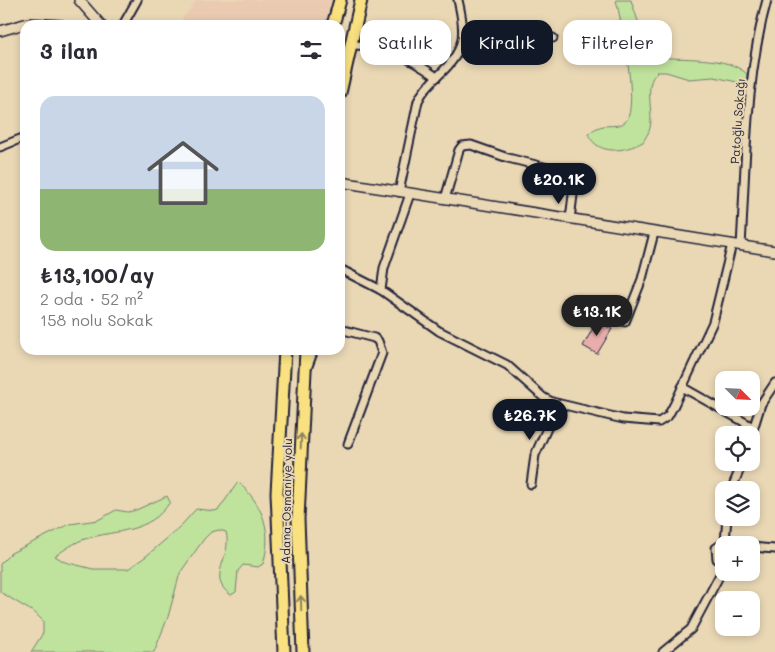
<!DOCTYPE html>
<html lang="tr">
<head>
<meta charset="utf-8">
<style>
	:root { --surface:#fff; --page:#f2f2f3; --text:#2b2b33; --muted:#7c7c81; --line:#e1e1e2; --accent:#111827 }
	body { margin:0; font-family:Mali,sans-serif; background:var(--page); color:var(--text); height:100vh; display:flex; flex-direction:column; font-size:19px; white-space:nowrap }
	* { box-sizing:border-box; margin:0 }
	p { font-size:16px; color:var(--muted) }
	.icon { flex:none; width:28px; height:28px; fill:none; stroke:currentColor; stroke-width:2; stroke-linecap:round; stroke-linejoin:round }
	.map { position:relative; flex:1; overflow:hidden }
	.details { position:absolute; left:20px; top:20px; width:325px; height:335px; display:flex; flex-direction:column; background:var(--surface); border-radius:15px; box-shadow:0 2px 8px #0003 }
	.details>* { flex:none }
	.hud { position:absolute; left:360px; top:20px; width:340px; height:45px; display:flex; gap:10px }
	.needle { width:32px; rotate:114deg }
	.tools { position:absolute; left:715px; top:371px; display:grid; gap:10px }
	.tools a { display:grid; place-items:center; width:45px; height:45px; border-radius:10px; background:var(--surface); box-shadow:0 2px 8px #0003; font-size:25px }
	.price { position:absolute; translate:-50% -42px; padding:0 11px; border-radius:18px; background:var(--accent); color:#fff; font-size:16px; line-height:32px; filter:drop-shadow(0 1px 2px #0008) }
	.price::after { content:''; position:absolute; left:50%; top:30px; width:15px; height:11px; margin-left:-8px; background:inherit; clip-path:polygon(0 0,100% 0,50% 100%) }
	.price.active { background:#222; color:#fff }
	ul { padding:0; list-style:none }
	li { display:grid; align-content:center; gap:10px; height:265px; padding:0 20px }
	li+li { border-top:1px solid var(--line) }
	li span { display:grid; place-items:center; height:155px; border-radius:15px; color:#555 }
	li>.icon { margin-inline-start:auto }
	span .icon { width:90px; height:90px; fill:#fffc; stroke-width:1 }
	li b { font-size:21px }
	h2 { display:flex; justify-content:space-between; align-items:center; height:60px; padding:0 20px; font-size:21px }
	.pill { padding:0 18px; border-radius:15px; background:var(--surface); box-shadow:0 2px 8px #0003; font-size:18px; line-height:45px }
	.pill.active { background:var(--accent); color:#fff }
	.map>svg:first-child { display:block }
	.built { fill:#eacbb2 }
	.green { fill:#bfe29c; stroke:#70826c }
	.building { fill:#e9aeab; stroke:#22223b }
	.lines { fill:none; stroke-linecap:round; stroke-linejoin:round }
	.minor-casing { stroke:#22223b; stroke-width:11 }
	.tertiary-casing { stroke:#22223b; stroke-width:12 }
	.trunk-casing { stroke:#22223b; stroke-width:15 }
	.minor { stroke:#ead8b5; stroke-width:7 }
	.tertiary { stroke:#ead8b5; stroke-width:9 }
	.trunk { stroke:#f9e181; stroke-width:11 }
	.oneway { stroke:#8e825e }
	.labels { text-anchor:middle; stroke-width:4; stroke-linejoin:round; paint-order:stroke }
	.street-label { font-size:12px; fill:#22223b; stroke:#ead8b5 }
</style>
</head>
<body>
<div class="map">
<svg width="775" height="652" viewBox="0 0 775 652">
	<rect width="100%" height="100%" fill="#ead8b5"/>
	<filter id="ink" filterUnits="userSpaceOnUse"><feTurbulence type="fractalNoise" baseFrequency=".02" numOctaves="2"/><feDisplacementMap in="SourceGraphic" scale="10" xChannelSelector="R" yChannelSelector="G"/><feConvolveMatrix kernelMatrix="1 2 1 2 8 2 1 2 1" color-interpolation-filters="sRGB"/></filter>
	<g filter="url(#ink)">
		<polygon class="built" points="196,0 334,0 328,25 178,25"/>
		<g class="green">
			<path d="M616 0H631L648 51 655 57C682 60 727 55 747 74L746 84 714 77 689 79 666 72H657C643 85 654 111 650 128 649 133 645 138 643 142 624 152 598 156 588 134 591 132 594 129 597 128 606 123 619 129 626 121 639 106 621 20 616 0Z"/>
			<path d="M238 482C263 504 273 532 263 564L258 567 243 565 238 571 236 592 231 595C205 578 233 557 226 532L219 530 211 532 204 539 180 573 168 617 154 652H31L43 633V621L35 613 0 592V564L11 553 70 524 98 520 116 510 128 512 136 510 167 496 170 502C149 534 118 529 85 539 75 542 64 550 55 556L65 562 93 569H128L145 557 178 529 196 509 215 511 219 509Z"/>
		</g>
		<polygon class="building" points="597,321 612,329 597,354 583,346"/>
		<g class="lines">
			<g class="minor-casing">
				<g id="minor">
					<polyline points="123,25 137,0"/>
					<polyline points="463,35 553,38"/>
					<path d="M350 45C384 44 410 58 437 77"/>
					<polyline points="0,147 25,137"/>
					<path d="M399 192 418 101C423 90 431 82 440 74 466 50 466 33 458 0"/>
					<polyline points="445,199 459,150 462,146 471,145 508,158 572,174 575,179 570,219"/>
					<path d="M741 246C746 164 745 79 767 0"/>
					<polyline points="340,269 381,290 439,331 507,365 544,398 552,402 623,419 659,422 668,416 674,405 713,322 732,244"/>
					<polyline points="381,290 384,268 410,194"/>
					<polyline points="625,322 642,279 654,233"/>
					<polyline points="340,329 374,338 378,341 382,353 348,444"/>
					<polyline points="308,366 314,350"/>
					<polyline points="682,387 753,427"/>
					<polyline points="751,436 761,404 775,383"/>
					<polyline points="531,484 535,455 558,404"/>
					<polyline points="731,490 743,462"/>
					<polyline points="725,542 727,518"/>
					<polyline points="751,547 775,549"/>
					<polyline points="724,563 717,559 716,548 725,542 733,545"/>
					<polyline points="663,652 691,629 724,567"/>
				</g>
			</g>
			<g class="tertiary-casing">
				<g id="tertiary">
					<polyline points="79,0 101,25"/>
					<polyline points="0,31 28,23 61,25"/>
					<polyline points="340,182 775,251"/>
				</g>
			</g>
			<g class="trunk-casing">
				<g id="trunk">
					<polyline points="333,25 340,0"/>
					<polyline points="340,93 361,0"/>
					<polyline points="284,652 277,493 285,350"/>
					<polyline points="303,652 298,519 306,350"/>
				</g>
			</g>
			<use href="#minor" class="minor"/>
			<use href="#tertiary" class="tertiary"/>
			<use href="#trunk" class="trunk"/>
		</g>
		<defs><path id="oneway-shaft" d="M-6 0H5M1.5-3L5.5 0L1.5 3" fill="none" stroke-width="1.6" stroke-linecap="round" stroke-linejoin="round" transform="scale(1.25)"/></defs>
		<g class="oneway">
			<use href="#oneway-shaft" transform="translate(301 441) rotate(-88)"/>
			<use href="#oneway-shaft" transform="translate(301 603) rotate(-92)"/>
		</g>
	</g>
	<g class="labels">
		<g class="street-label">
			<text transform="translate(738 121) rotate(-86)" y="4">Patoğlu Sokağı</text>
			<text transform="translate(287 501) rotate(-89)" y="4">Adana-Osmaniye yolu</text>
		</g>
	</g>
</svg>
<div class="tools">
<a><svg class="needle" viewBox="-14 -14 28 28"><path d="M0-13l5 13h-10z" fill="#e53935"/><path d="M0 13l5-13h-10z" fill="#7c7c81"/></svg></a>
<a><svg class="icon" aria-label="locate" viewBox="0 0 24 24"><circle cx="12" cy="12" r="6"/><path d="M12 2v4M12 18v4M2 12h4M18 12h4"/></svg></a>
<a><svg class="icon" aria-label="layers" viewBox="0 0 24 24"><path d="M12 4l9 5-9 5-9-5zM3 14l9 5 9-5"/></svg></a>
<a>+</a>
<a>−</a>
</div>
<b class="price" style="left:559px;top:205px">₺20.1K</b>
<b class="price active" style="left:597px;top:337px">₺13.1K</b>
<b class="price" style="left:530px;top:441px">₺26.7K</b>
<div class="hud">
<a class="pill">Satılık</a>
<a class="pill active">Kiralık</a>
<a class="pill">Filtreler</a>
</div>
<section class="details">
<h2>3 ilan<svg class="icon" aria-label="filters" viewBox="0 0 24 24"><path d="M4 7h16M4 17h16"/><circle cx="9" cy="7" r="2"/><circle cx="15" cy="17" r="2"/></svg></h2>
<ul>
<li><span style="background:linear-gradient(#c9d6e8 60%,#8fb573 0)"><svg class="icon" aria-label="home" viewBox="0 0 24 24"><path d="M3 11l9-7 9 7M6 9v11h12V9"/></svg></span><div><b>₺13,100/ay</b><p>2 oda · 52 m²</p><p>158 nolu Sokak</p></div></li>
</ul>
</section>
</div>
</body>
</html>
